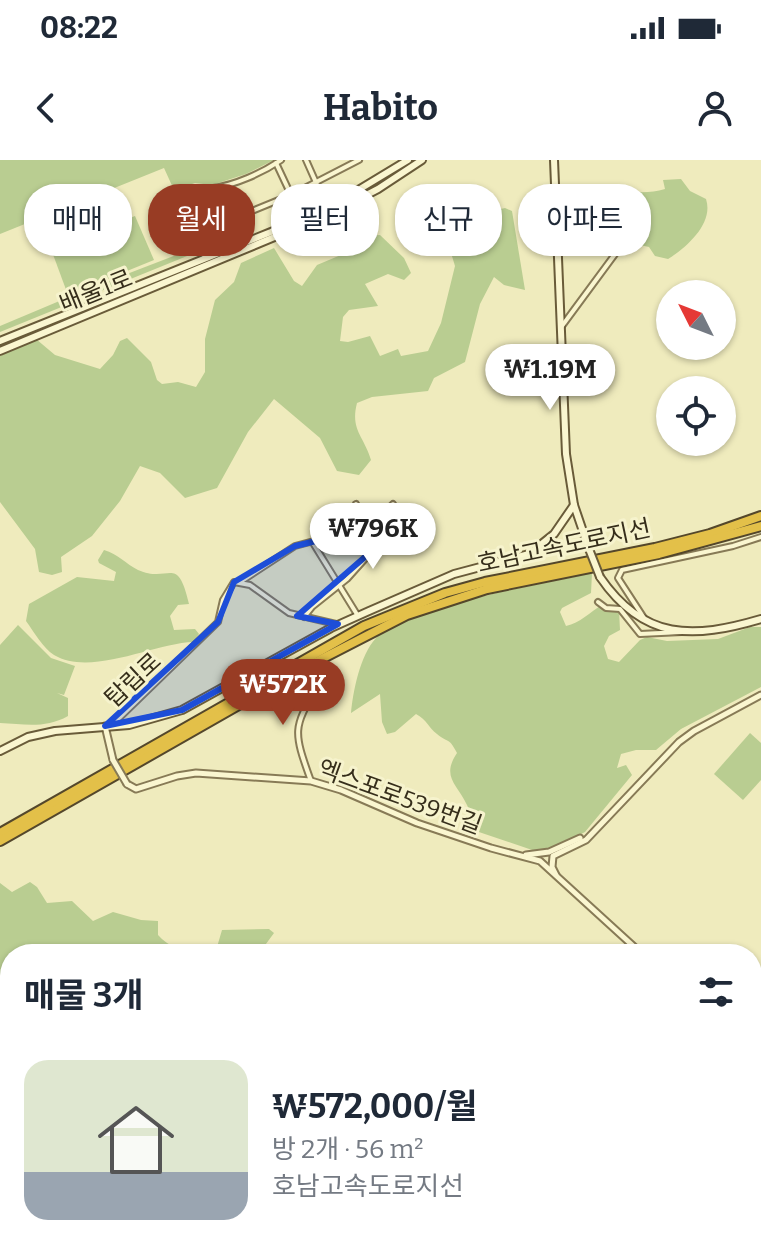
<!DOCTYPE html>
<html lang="ko">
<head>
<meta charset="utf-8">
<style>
	:root { --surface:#fff; --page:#f2f2f3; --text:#1f2937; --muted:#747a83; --line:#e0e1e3; --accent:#983c24 }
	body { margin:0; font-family:Bitter,"Noto Sans KR",serif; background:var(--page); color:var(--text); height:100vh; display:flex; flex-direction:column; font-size:30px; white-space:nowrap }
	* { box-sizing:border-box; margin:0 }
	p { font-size:26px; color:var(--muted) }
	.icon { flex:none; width:44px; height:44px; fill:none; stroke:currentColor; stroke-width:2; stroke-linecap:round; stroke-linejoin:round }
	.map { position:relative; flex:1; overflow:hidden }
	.sheet { position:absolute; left:0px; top:784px; width:762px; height:312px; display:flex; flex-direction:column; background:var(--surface); border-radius:32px 32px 0 0; box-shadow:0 2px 6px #0004 }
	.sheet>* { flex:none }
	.hud { position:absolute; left:24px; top:24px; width:714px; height:72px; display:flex; gap:16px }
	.needle { width:52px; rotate:312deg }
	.buttons { position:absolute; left:656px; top:120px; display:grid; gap:16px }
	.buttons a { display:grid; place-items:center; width:80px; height:80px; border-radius:50%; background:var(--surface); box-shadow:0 2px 6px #0004; font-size:40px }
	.price { position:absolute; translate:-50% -68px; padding:0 18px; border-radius:28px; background:#fff; color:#222; font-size:26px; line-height:52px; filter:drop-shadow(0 2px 4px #0008) }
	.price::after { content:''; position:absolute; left:50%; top:48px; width:24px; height:18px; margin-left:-12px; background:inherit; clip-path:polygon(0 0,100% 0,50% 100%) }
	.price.on { background:var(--accent); color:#fff }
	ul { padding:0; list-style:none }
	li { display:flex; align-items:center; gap:24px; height:200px; padding:0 24px }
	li+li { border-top:2px solid var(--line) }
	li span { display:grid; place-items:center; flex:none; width:224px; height:160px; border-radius:24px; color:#555 }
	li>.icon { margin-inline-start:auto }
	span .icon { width:96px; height:96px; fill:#fffc; stroke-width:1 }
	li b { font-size:34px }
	h2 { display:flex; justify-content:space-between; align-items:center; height:96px; padding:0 24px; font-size:34px }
	.pill { padding:0 28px; border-radius:32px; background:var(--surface); box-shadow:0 2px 6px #0004; font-size:28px; line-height:72px }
	.pill.on { background:var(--accent); color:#fff }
	.status { display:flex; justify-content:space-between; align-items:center; height:56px; padding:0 40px; background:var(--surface); direction:ltr }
	.status svg { height:22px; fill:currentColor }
	header { display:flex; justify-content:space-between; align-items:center; height:104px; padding:0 24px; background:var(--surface); font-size:36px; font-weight:700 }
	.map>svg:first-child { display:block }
	.green { fill:#b9cd91 }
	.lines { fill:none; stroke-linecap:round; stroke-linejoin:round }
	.minor-casing { stroke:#877a56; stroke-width:8 }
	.tertiary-casing { stroke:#877a56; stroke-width:9 }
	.secondary-casing { stroke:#695b39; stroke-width:10 }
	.motorway-casing { stroke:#54472b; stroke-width:12 }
	.minor { stroke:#faf6d0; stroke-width:4 }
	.tertiary { stroke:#faf6d0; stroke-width:5 }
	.secondary { stroke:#faf6d0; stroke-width:6 }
	.motorway { stroke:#e3c049; stroke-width:8 }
	.tertiary-bridge-casing { stroke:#877a56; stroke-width:9; stroke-linecap:butt }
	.secondary-bridge-casing { stroke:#695b39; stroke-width:10; stroke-linecap:butt }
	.tertiary-bridge { stroke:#faf6d0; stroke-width:5 }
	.secondary-bridge { stroke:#faf6d0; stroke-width:6 }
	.marked { fill:#1d4ed8; fill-opacity:0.2; stroke:#1d4ed8; stroke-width:6; stroke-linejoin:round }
	.labels { text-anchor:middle; stroke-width:6; stroke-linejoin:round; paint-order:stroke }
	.street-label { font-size:24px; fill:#362e1b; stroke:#f6f3cd }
</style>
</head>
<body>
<div class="status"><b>08:22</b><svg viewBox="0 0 49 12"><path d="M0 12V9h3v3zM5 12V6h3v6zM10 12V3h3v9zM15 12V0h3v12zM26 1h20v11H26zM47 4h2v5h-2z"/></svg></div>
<header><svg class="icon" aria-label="back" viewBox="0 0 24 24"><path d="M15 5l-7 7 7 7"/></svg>Habito<svg class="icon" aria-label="person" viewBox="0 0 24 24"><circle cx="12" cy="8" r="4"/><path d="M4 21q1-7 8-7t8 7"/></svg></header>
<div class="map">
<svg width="761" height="1096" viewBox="0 0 761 1096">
	<rect width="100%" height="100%" fill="#efebbd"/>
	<g class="green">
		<polygon points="0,0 274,0 246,14 212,25 195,23 174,30 164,8 0,74"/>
		<path d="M681 19 690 31 706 39C714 63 687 87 668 99L655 96 649 87 640 85 620 90 616 87 615 77C594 69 576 54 577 32 606 24 636 38 665 29L663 20Z"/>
		<path d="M505 48 512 51 525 130 504 125 494 117 480 144 465 202 434 218 428 231 372 237 357 243C350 270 364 276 371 300L359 315 337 311 320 278 274 239 248 272 217 328 185 338 160 313 140 306 120 341 92 376 61 397 62 412 52 415 39 412 35 389 0 342V196L36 179 55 195 100 209 113 195 120 181 127 178 151 202 157 220 162 224 178 222 196 227 205 212V179L215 140 234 122 241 103 274 88 294 121 302 126 317 105 348 92 355 82 366 76 380 75 404 98 411 113 404 120 388 114 365 124 378 146 349 150 343 157 340 181 348 182 370 176 380 196 398 189 401 196 428 191 441 163 455 106 448 83 453 69C472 64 487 51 505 48Z"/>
		<polygon points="135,56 154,100 68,135 51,89"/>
		<polygon points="197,87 197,92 0,172 0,166 88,129"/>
		<path d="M104 390C118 394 126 404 138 410 170 424 177 393 189 444L178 445 170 456 174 470 195 469 199 474 193 482C155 483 91 517 54 495 43 488 34 472 26 461L29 444 77 417 114 421 116 412 99 403 98 400Z"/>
		<path d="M592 413 591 433 562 448 560 452 566 466C580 463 590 452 602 445L619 450 620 470 609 476 604 486 608 499 619 502 640 480 647 477 667 481 718 479 750 467H761V527L681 569 656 590H636L621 594 617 608 626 605 632 615 585 672 552 689 538 692 473 670C472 662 471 653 467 645 457 624 441 617 457 593 448 576 449 584 437 574 428 567 428 561 416 554L395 572 387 574 382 562 380 534 351 553C353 532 360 495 376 478 407 446 544 424 592 413Z"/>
		<path d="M18 465 51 498 75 506 64 535 57 533 68 538V556C45 569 24 564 0 563V485Z"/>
		<polygon points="750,573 761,583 761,620 743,640 714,614"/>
		<path d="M30 722 37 727 47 743 72 741 93 761 113 752 141 760 158 761V775C175 794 195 792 217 787L222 770 269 769 274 773 263 788H246L239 794H10V869L0 856V723L12 732Z"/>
		<polygon points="164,1086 579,1086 587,1096 176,1096"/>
	</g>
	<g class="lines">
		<g class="minor-casing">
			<g id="minor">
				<polyline points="306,0 330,54"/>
				<polyline points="276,3 291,35"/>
				<polyline points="208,29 222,63"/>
				<polyline points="198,73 291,35 359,0"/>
				<path d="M205 98 198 73 181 32C193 28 201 30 213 28 235 25 262 13 281 0"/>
				<polyline points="562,166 624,82"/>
				<polyline points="313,383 358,456"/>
				<polyline points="240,422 295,386 340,374 360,373 374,363 393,344"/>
				<polyline points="598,442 606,448 620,449 640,474 682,472"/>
				<polyline points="304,457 312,447 347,419 373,390 356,344"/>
				<polyline points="644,458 618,418 622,410 733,386 761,377"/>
				<polyline points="109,565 115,562 218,462 223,440 234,422 250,425 289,453 336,464"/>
				<path d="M311 621C291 566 294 568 322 518"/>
				<polyline points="752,895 761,894"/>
				<polyline points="752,996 761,993"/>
				<polyline points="752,1030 761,1038"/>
				<polyline points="673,1086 674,1096"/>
				<polyline points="750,1086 754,1093"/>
				<polyline points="649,1094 654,1096"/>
				<polyline points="751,1096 761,1085"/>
			</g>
		</g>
		<g class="tertiary-casing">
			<g id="tertiary">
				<polyline points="105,566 113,600"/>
				<polyline points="127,624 136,629 177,616 196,613 311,621 341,630 417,663 491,688 540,701 642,794"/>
				<polyline points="526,695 549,692 580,678"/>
				<polyline points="556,715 552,707 553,696 586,680 679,582 694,571 761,535"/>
				<polyline points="752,924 761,942"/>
			</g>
		</g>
		<g class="secondary-casing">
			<g id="secondary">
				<polyline points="554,0 566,294 574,345 589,389"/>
				<polyline points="0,181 271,72 355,32 408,0"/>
				<polyline points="0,191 330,54 378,29 422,0"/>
				<path d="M600 417C644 481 693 479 761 459"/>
				<polyline points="0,591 28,577 55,571 129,565 182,550 331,468 369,451 454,414 529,394 554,374 574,345"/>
			</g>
		</g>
		<g class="motorway-casing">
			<g id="motorway">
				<polyline points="0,673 364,466 445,433 485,422 655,388 710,374 761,356"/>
				<polyline points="0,681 302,509 407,455 487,429 659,394 761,366"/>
			</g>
		</g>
		<use href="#minor" class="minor"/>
		<use href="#tertiary" class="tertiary"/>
		<use href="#secondary" class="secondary"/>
		<use href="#motorway" class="motorway"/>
		<g class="tertiary-bridge-casing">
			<polyline id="tertiary-bridge" points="113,600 127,624"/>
		</g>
		<g class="secondary-bridge-casing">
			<polyline id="secondary-bridge" points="589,389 600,417"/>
		</g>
		<use href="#tertiary-bridge" class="tertiary-bridge"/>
		<use href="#secondary-bridge" class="secondary-bridge"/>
	</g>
	<path class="marked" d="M366 369 373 390 297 456 338 464 182 550 105 566 218 462 234 422 295 386Z"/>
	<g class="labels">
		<g class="street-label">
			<text transform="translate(96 131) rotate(-22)" y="8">배울1로</text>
			<text transform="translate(564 386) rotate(-12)" y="8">호남고속도로지선</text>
			<text transform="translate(133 520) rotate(-43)" y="8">탑립로</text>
			<text transform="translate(400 637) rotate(20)" y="8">엑스포로539번길</text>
		</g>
	</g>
</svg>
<div class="buttons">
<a><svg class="needle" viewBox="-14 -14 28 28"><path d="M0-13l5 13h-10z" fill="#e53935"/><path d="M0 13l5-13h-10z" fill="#747a83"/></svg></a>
<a><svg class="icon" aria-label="locate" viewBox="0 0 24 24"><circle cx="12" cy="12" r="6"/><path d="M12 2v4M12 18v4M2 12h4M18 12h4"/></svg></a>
</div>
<b class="price" style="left:550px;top:252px">₩1.19M</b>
<b class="price" style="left:373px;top:411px">₩796K</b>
<b class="price on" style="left:283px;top:567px">₩572K</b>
<div class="hud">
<a class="pill">매매</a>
<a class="pill on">월세</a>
<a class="pill">필터</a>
<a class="pill">신규</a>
<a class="pill">아파트</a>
</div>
<section class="sheet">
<h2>매물 3개<svg class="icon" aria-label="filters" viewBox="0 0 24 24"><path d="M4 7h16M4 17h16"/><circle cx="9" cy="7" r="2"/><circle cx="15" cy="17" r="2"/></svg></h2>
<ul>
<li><span style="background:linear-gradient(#dfe7d0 70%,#9aa5b1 0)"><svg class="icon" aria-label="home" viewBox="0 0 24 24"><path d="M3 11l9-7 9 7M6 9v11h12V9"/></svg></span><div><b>₩572,000/월</b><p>방 2개 · 56 m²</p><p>호남고속도로지선</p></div></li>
</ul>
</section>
</div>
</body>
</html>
